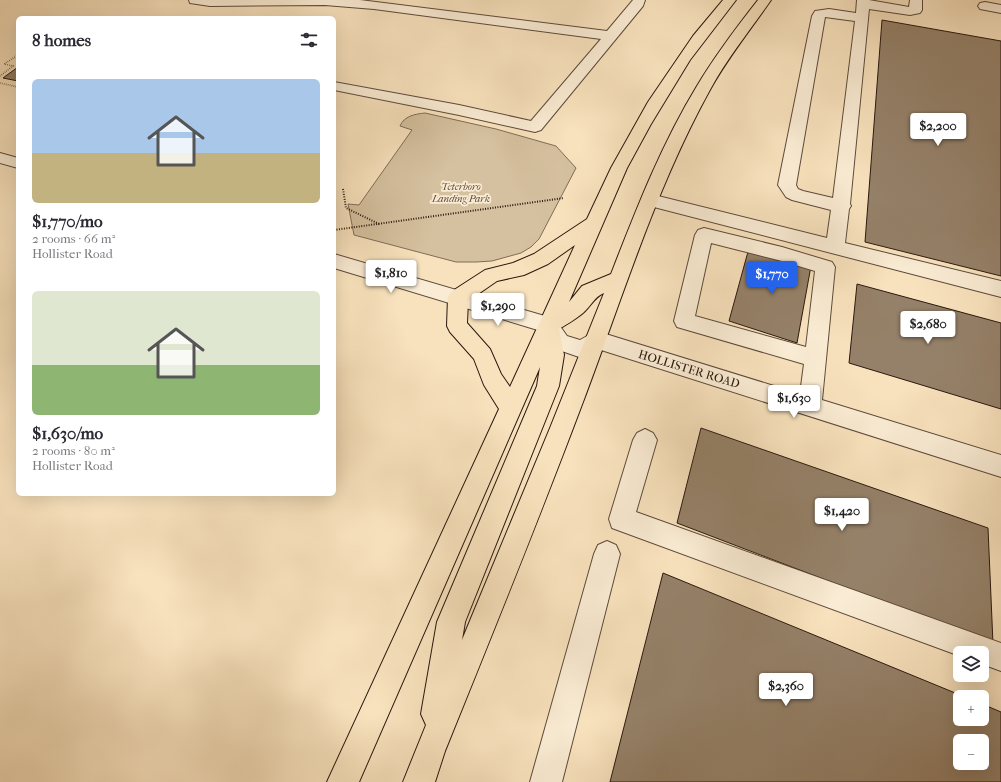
<!DOCTYPE html>
<html lang="en">
<head>
<meta charset="utf-8">
<style>
	:root { --surface:#fff; --page:#f2f2f3; --text:#2b2b33; --muted:#7c7c81; --accent:#2563eb }
	body { margin:0; font-family:"IM FELL French Canon",serif; background:var(--page); color:var(--text); height:100vh; display:flex; flex-direction:column; font-size:15px; white-space:nowrap }
	* { box-sizing:border-box; margin:0 }
	p { font-size:13px; color:var(--muted) }
	.icon { flex:none; width:22px; height:22px; fill:none; stroke:currentColor; stroke-width:2; stroke-linecap:round; stroke-linejoin:round }
	.map { position:relative; flex:1; overflow:hidden }
	.side { position:absolute; left:16px; top:16px; width:320px; height:480px; display:flex; flex-direction:column; background:var(--surface); border-radius:6px; box-shadow:0 4px 16px #0002 }
	.side>* { flex:none }
	.tools { position:absolute; left:953px; top:646px; display:grid; gap:8px }
	.tools a { display:grid; place-items:center; width:36px; height:36px; border-radius:6px; background:var(--surface); box-shadow:0 4px 16px #0002; font-size:20px }
	.price { position:absolute; translate:-50% -34px; padding:0 9px; border-radius:4px; background:#fff; color:#222; font-size:13px; line-height:26px; filter:drop-shadow(0 1px 2px #0008) }
	.price::after { content:''; position:absolute; left:50%; top:24px; width:12px; height:9px; margin-left:-6px; background:inherit; clip-path:polygon(0 0,100% 0,50% 100%) }
	.price.on { background:var(--accent); color:#fff }
	ul { padding:0; list-style:none }
	li { display:grid; align-content:center; gap:8px; height:212px; padding:0 16px }
	li span { display:grid; place-items:center; height:124px; border-radius:6px; color:#555 }
	li>.icon { margin-inline-start:auto }
	span .icon { width:72px; height:72px; fill:#fffc; stroke-width:1 }
	li b { font-size:17px }
	h2 { display:flex; justify-content:space-between; align-items:center; height:48px; padding:0 16px; font-size:17px }
	.map>svg:first-child { display:block }
	.green { fill:#d5c09f; stroke:#7f6c57 }
	.building { fill:#958169; stroke:#29180f; fill-rule:evenodd }
	.lines { fill:none; stroke-linecap:round; stroke-linejoin:round }
	.minor-casing { stroke:#5d4a3a; stroke-width:2 }
	.highway-casing { stroke:#29180f; stroke-width:2 }
	.path-far1 { stroke:#29180f; stroke-width:1.5; stroke-dasharray:0.5 1.5; stroke-linecap:butt }
	.path { stroke:#29180f; stroke-width:2; stroke-dasharray:1 1.5; stroke-linecap:butt }
	.minor { fill:#faecd4; fill-rule:evenodd }
	.highway { fill:#f8e2bd; fill-rule:evenodd }
	.labels { text-anchor:middle; stroke-width:3.5; stroke-linejoin:round; paint-order:stroke }
	.far-park-label { font-size:10px; font-style:italic; fill:#5d4a3a; stroke:#faecd4 }
	.street-label { font-size:12px; fill:#29180f; stroke:#faecd4 }
</style>
</head>
<body>
<div class="map">
<svg width="1001" height="782" viewBox="0 0 1001 782">
	<rect width="100%" height="100%" fill="#f8e2bd"/>
	<filter id="stains"><feTurbulence type="fractalNoise" baseFrequency=".005" numOctaves="4"/><feColorMatrix values="0 0 0 0 .2 0 0 0 0 .09 0 0 0 0 .02 0 0 0 .5 -.17"/></filter>
	<radialGradient id="worn" r=".72"><stop offset=".6" stop-color="#630" stop-opacity="0"/><stop offset="1" stop-color="#630" stop-opacity=".3"/></radialGradient>
	<path class="green" d="M425 113 496 129 556 146 576 168 539 239 531 247 521 253 492 261 476 262H456L354 235 348 204 359 205 412 130 400 126C404 116 415 114 425 113Z"/>
	<g class="building">
		<polygon points="882,20 1001,41 1001,276 865,242"/>
		<polygon points="18,67 18,81 3,78"/>
		<polygon points="749,248 811,266 797,343 729,321"/>
		<polygon points="857,284 1001,323 1001,409 849,363"/>
		<polygon points="701,428 988,528 993,644 677,523"/>
		<path d="M663 573 965 697H960V719H982V704L1001 712V782H610ZM960 741H982V763H960Z"/>
	</g>
	<g class="lines">
		<g class="minor-casing">
			<g id="minor">
				<polygon points="189,0 360,0 607,31 633,0 645,0 643,6 541,130 535,132 459,115 334,90 334,82 459,105 531,121 601,39 374,9 325,5 210,6 190,3"/>
				<path d="M857 0H869L909 7 910 0H922V10L920 13 910 15 869 9 850 204 851 206 849 209 845 243 1001 281V297L650 206 644 204 641 200 644 196 650 194 827 238 831 210 792 200 786 197 778 185 812 16 815 11 829 9 856 13ZM825 17 855 21 833 198 803 191 798 189 796 185Z"/>
				<polygon points="985,2 1001,5 1001,13 980,9 978,6 980,3"/>
				<polygon points="0,153 18,158 18,168 0,163"/>
				<path d="M704 228 782 247 832 262 835 267 822 400 1001 455V477L598 349 582 358 553 348 541 331 334 268V254L555 319 567 336 580 340 596 331 800 394 804 364 677 327 674 321 695 235 698 230ZM711 243 782 261 815 271 806 347 695 316Z"/>
				<polygon points="645,429 653,433 657,440 636,512 1001,643 1001,671 982,664 982,653 960,653 960,656 612,528 609,519 633,440 637,433"/>
				<polygon points="607,541 616,545 620,554 562,782 530,782 594,554 598,545"/>
			</g>
		</g>
		<g class="highway-casing">
			<path id="highway" d="M723 0H736L690 60 651 124 627 168 569 302 582 286 611 274C636 210 661 145 697 86 715 56 736 28 758 0H771C751 29 728 57 711 88 656 187 623 296 583 402 539 519 492 635 445 751L435 782H403L426 725 421 714 437 622 537 386 540 367 359 782H327L499 409 484 385 474 359 450 332 447 326 448 297 451 292 485 270 513 263 534 254 587 219 611 168 648 102 693 36ZM575 245 510 387 501 374 490 349 467 323 468 301 497 281 524 275 548 264ZM604 293 550 428 462 640 465 622 559 386 564 355 559 329C567 324 576 319 583 313 591 306 594 297 604 293Z"/>
		</g>
		<g class="path-far1">
			<polyline points="0,76 13,66 4,64 18,55"/>
			<polyline points="0,83 18,87"/>
		</g>
		<g class="path">
			<polyline points="343,189 346,208 379,224"/>
			<polyline points="334,230 564,198"/>
		</g>
		<use href="#minor" class="minor"/>
		<use href="#highway" class="highway"/>
	</g>
	<g class="labels">
		<g class="far-park-label">
			<text x="461" y="190">Teterboro<tspan x="461" dy="12">Landing Park</tspan></text>
		</g>
		<g class="street-label">
			<text transform="translate(689 369) rotate(17)" y="4">HOLLISTER ROAD</text>
		</g>
	</g>
	<rect width="100%" height="100%" filter="url(#stains)"/>
	<rect width="100%" height="100%" fill="url(#worn)"/>
</svg>
<div class="tools">
<a><svg class="icon" aria-label="layers" viewBox="0 0 24 24"><path d="M12 4l9 5-9 5-9-5zM3 14l9 5 9-5"/></svg></a>
<a>+</a>
<a>−</a>
</div>
<b class="price" style="left:938px;top:147px">$2,200</b>
<b class="price" style="left:391px;top:294px">$1,810</b>
<b class="price on" style="left:772px;top:295px">$1,770</b>
<b class="price" style="left:498px;top:327px">$1,290</b>
<b class="price" style="left:928px;top:345px">$2,680</b>
<b class="price" style="left:794px;top:419px">$1,630</b>
<b class="price" style="left:842px;top:532px">$1,420</b>
<b class="price" style="left:786px;top:707px">$2,360</b>
<section class="side">
<h2>8 homes<svg class="icon" aria-label="filters" viewBox="0 0 24 24"><path d="M4 7h16M4 17h16"/><circle cx="9" cy="7" r="2"/><circle cx="15" cy="17" r="2"/></svg></h2>
<ul>
<li><span style="background:linear-gradient(#a9c7e8 60%,#c2b280 0)"><svg class="icon" aria-label="home" viewBox="0 0 24 24"><path d="M3 11l9-7 9 7M6 9v11h12V9"/></svg></span><div><b>$1,770/mo</b><p>2 rooms · 66 m²</p><p>Hollister Road</p></div></li>
<li><span style="background:linear-gradient(#dfe7d0 60%,#8fb573 0)"><svg class="icon" aria-label="home" viewBox="0 0 24 24"><path d="M3 11l9-7 9 7M6 9v11h12V9"/></svg></span><div><b>$1,630/mo</b><p>2 rooms · 80 m²</p><p>Hollister Road</p></div></li>
</ul>
</section>
</div>
</body>
</html>
